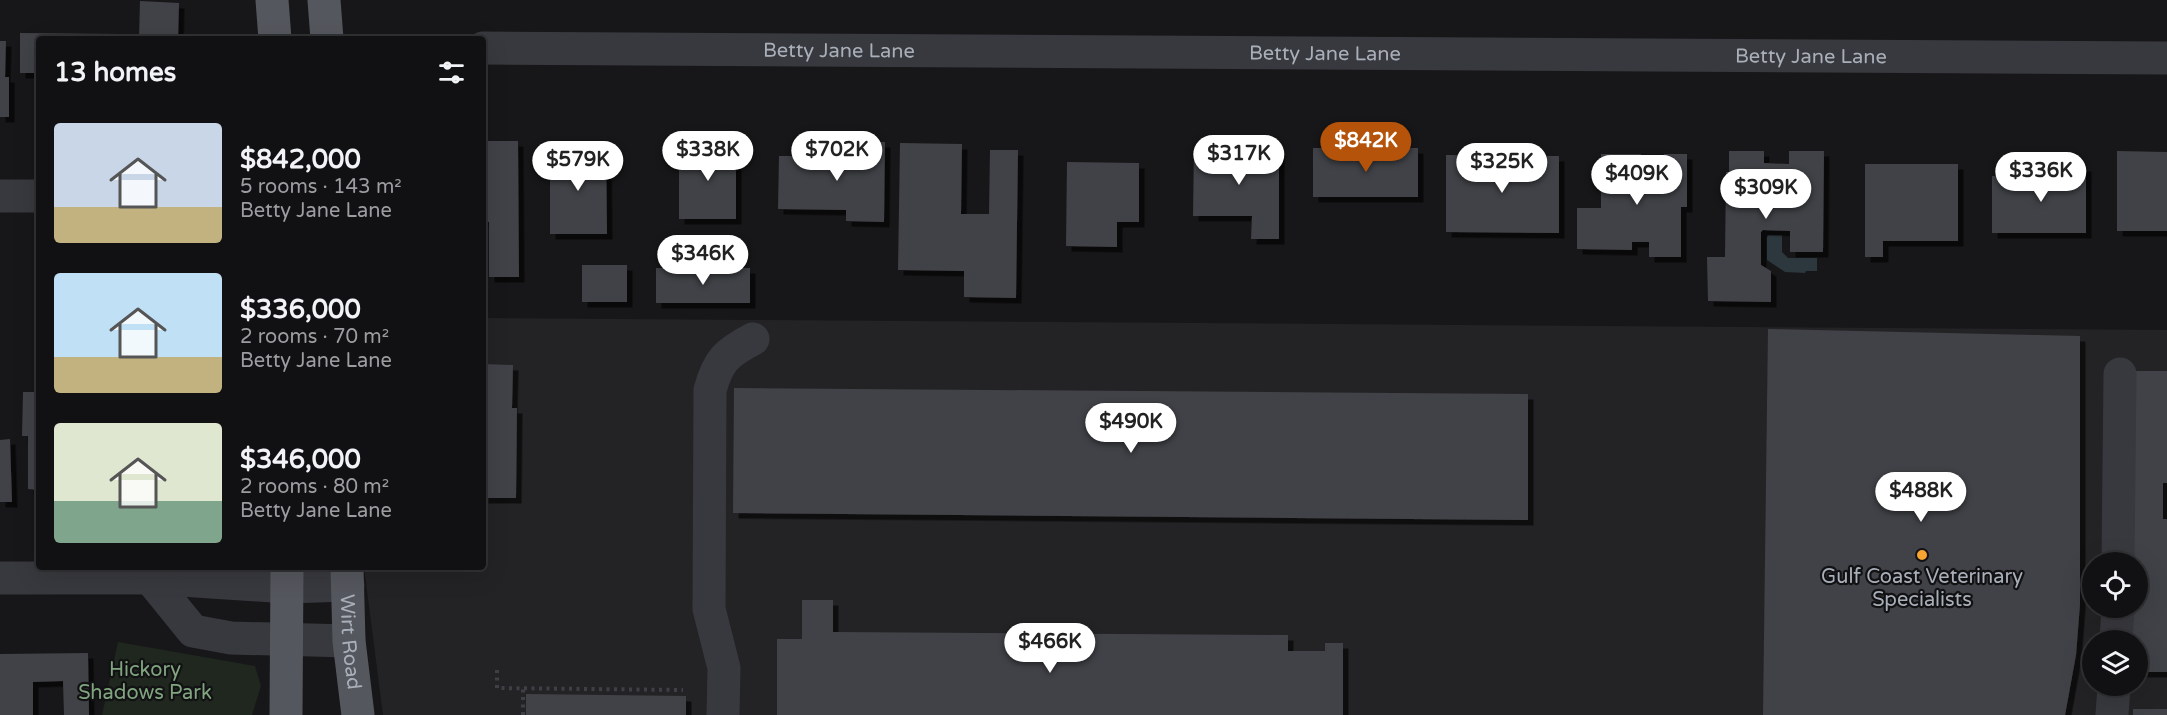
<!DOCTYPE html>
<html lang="en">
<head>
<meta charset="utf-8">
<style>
	:root { --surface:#111113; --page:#1a1a1c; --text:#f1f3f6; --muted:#9c9da0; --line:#303133; --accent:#b45309 }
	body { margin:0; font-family:"Varela Round",sans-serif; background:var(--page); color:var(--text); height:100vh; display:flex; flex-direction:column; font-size:22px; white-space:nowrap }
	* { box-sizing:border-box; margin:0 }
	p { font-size:20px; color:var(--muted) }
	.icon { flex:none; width:33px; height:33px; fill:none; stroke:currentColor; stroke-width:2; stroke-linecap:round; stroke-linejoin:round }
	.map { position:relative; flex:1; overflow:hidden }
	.details { position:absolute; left:36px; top:36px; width:450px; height:534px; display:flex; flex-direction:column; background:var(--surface); border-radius:6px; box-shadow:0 6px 24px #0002,0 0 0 2px var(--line) }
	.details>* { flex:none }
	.controls { position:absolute; left:2082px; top:552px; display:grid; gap:12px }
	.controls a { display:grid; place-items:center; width:66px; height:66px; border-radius:50%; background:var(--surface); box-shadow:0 6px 24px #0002,0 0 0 2px var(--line); font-size:30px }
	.price { position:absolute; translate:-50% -51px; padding:0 14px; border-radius:21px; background:#fff; color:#222; font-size:20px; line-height:39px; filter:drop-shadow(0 2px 3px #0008) }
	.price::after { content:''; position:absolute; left:50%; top:36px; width:18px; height:14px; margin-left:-9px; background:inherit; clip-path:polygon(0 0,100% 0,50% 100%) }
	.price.active { background:var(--accent); color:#fff }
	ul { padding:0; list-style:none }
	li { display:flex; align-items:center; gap:18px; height:150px; padding:0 18px }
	li span { display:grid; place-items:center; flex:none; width:168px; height:120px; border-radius:6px; color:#555 }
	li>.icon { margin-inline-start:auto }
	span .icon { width:72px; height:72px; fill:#fffc; stroke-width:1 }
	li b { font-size:26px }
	h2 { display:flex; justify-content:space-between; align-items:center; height:72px; padding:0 18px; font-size:26px }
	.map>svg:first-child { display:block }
	.built { fill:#232326; fill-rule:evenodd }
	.green { fill:#1f271f }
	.water { fill:#2c373e }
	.building { fill:#414246; filter:url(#shadow) }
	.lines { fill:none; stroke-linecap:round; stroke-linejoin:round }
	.path { stroke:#3e4045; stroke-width:4; stroke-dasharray:3 4.5; stroke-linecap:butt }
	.minor { stroke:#38393e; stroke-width:33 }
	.major { stroke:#54575d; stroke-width:33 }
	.poi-dot { fill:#f7a431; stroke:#121214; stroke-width:2 }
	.labels { text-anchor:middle; stroke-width:4.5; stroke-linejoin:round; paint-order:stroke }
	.street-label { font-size:20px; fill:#a9afb9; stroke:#121214 }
	.poi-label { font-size:20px; fill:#a9afb9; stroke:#121214 }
	.park-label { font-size:20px; fill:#80a57f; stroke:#121214 }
</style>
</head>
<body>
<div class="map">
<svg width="2167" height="715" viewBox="0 0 2167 715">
	<defs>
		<filter id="shadow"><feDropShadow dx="5.5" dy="5.5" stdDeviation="0" flood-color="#0009"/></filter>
	</defs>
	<rect width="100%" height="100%" fill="#171719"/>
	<path class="built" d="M483 318 2167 330V715H383L364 567H483ZM2092 562H2138V608H2092ZM2092 640H2138V686H2092Z"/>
	<polygon class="green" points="118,642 255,666 261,686 252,715 102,715"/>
	<polygon class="water" points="1767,235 1782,235 1782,252 1788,258 1817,258 1817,271 1806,271 1805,273 1785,272 1767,260"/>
	<g class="building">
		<polygon points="140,1 179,3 178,39 139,39"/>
		<polygon points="20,33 119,34 119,39 39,39 39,73 20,73"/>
		<polygon points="0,41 6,41 5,77 9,77 9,117 0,117"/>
		<polygon points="483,141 518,141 519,277 489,277 489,222 483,222"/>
		<polygon points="842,141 885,142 884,222 846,221 846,210 778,209 779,156 841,156"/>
		<polygon points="900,143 962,144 961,214 989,214 990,150 1018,150 1016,298 964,297 964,271 898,270"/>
		<rect x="679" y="144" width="57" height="75"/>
		<polygon points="1194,147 1279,148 1279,239 1251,239 1252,216 1193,216"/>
		<rect x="1313" y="148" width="105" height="49"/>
		<polygon points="550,149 606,149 607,234 550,234"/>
		<polygon points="1729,151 1764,151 1764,163 1789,164 1789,151 1824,151 1823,252 1790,252 1790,231 1763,230 1761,232 1761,265 1771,271 1771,302 1708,301 1707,257 1725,257 1726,172 1729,172"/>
		<polygon points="2117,151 2167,152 2167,231 2117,231"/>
		<polygon points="1601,154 1641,154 1641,166 1664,166 1664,154 1687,154 1687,207 1681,207 1681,257 1649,257 1649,242 1632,242 1632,250 1577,249 1577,208 1601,208"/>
		<polygon points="1446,155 1559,156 1559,233 1446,232"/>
		<polygon points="1067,162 1139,163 1139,222 1117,222 1117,247 1066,246"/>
		<polygon points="1865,164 1958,164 1958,241 1883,241 1883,257 1865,257"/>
		<polygon points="2046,166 2086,166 2086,233 1992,233 1992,176 2028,176 2028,184 2046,184"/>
		<rect x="582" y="265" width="45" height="37"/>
		<rect x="656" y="268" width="94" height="35"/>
		<polygon points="1768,329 2080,336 2080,604 2076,655 2065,715 1763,715"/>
		<polygon points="483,364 513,365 512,408 517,408 516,498 483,498"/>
		<polygon points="2132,371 2167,371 2167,483 2163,483 2163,519 2167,519 2167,672 2138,672 2138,640 2130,640 2130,608 2138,608 2138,562 2130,562"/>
		<polygon points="734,388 1528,394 1528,520 733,513"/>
		<polygon points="23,392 39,392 39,490 28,489 28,436 22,436"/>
		<polygon points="10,439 12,502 0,502 0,440"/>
		<polygon points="802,600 833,600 833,632 1288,635 1288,651 1325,651 1325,643 1343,643 1343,715 777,715 777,639 802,639"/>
		<polygon points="88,653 89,715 64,715 63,681 33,682 33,715 0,715 0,654"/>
		<polygon points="526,694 686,696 686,715 526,715"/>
		<rect x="2133" y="709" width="34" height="6"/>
	</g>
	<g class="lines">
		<g class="path">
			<polyline points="497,670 497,688 683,690"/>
			<polyline points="523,715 523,689"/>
		</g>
		<g class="minor">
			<path id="s1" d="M483 48 2167 58"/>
			<polyline points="0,196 39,196"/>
			<polyline points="2118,562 2120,374"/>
			<polyline points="0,578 150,578 287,587 348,585"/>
			<polyline points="150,578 193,631 231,638 349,641"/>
			<polyline points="2116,640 2118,608"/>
			<path d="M723 715 724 668 709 609 710 390C718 361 726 353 753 339"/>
			<polyline points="2112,715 2114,686"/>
		</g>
		<g class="major">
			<polyline points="272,0 275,39"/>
			<polyline points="324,0 327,39"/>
			<path id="s2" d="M347 567 349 641 358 715"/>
			<polyline points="286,715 287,567"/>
		</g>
	</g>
	<circle class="poi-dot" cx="1922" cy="555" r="6"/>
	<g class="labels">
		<g class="street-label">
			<text dy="7" stroke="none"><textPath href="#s1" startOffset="356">Betty Jane Lane</textPath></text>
			<text dy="7" stroke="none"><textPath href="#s1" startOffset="842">Betty Jane Lane</textPath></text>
			<text dy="7" stroke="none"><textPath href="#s1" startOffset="1328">Betty Jane Lane</textPath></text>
			<text dy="7" stroke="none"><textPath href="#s2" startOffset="75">Wirt Road</textPath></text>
		</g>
		<g class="poi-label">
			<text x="1922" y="583">Gulf Coast Veterinary<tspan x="1922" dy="23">Specialists</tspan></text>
		</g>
		<g class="park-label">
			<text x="145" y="676">Hickory<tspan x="145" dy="23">Shadows Park</tspan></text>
		</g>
	</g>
</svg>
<div class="controls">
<a><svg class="icon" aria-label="locate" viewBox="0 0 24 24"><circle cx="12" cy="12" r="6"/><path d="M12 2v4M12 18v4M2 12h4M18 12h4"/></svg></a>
<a><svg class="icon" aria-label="layers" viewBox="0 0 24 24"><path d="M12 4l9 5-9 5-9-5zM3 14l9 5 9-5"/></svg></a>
</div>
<b class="price active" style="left:1366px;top:173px">$842K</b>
<b class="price" style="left:708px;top:182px">$338K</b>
<b class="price" style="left:837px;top:182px">$702K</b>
<b class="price" style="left:1239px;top:186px">$317K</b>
<b class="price" style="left:578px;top:192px">$579K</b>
<b class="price" style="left:1502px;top:194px">$325K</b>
<b class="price" style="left:2041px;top:203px">$336K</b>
<b class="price" style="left:1637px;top:206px">$409K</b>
<b class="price" style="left:1766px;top:220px">$309K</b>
<b class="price" style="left:703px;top:286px">$346K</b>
<b class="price" style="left:1131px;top:454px">$490K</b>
<b class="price" style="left:1921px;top:523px">$488K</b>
<b class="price" style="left:1050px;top:674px">$466K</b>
<section class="details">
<h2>13 homes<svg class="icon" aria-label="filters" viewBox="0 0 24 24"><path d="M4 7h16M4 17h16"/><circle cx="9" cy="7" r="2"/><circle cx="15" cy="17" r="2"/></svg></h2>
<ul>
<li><span style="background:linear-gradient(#c9d6e8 70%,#c2b280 0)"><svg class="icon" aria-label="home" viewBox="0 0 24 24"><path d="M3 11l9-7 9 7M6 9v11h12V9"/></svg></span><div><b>$842,000</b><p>5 rooms · 143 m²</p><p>Betty Jane Lane</p></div></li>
<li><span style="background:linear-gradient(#bfe0f5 70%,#c2b280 0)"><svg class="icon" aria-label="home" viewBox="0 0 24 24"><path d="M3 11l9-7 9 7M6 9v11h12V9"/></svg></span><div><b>$336,000</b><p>2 rooms · 70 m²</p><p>Betty Jane Lane</p></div></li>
<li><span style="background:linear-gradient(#dfe7d0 65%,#7fa58c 0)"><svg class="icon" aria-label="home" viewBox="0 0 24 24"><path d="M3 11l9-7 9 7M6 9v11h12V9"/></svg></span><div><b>$346,000</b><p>2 rooms · 80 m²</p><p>Betty Jane Lane</p></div></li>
</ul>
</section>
</div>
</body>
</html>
